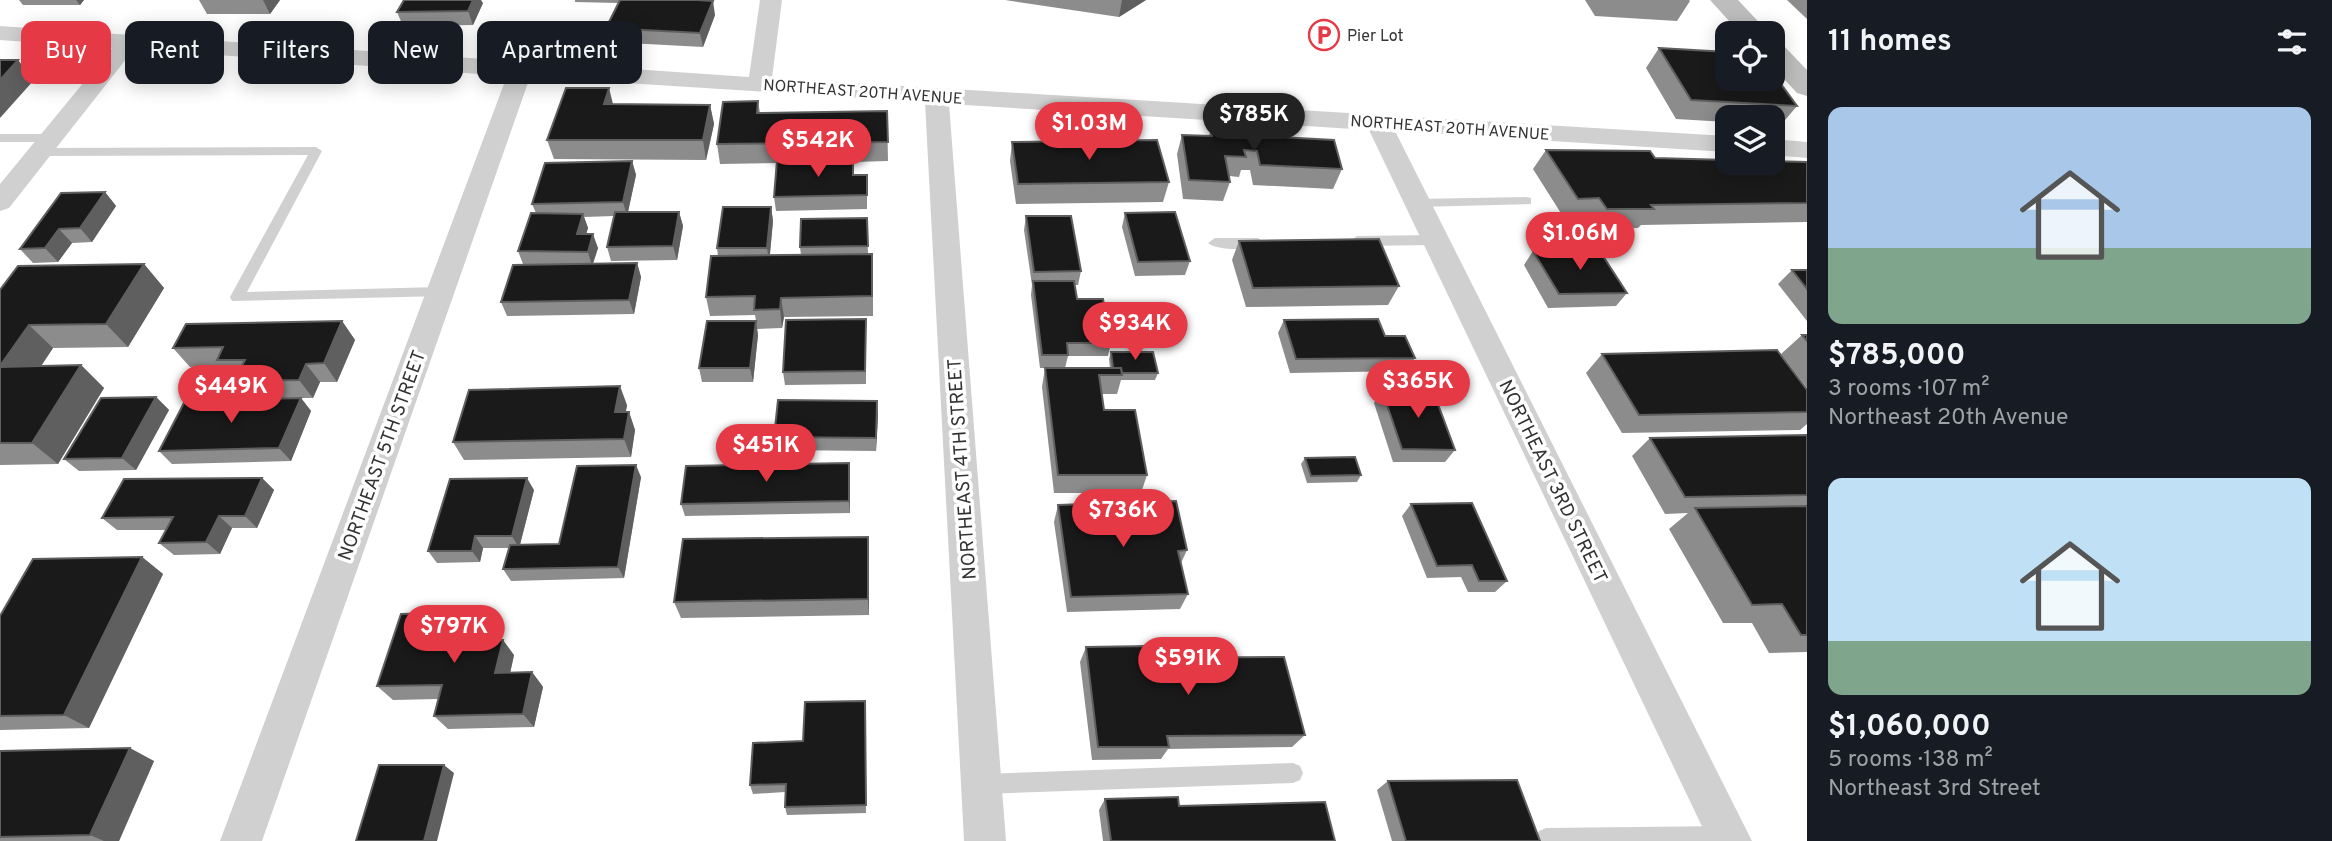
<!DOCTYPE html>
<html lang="en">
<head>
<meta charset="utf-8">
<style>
	:root { --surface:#171b24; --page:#20242c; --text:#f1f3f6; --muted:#9ea1a6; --accent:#e63946 }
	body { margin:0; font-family:Overpass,sans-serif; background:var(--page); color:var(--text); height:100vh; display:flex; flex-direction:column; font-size:26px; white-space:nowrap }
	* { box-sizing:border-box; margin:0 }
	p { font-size:23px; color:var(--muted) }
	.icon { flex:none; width:38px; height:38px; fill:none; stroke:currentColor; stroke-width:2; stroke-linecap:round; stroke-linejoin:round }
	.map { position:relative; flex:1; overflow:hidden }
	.side { display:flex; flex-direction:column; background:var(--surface); width:525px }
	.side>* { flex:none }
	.guide { position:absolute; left:21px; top:21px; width:665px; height:63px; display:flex; gap:14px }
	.tools { position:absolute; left:1715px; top:21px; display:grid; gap:14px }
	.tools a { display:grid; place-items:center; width:70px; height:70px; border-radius:14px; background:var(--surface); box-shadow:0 4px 18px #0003; font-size:35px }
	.price { position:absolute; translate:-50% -60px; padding:0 16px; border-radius:24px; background:var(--accent); color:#fff; font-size:23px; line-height:46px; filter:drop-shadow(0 2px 4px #0008) }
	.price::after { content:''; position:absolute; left:50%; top:42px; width:21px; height:16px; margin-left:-10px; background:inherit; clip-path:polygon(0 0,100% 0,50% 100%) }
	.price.selected { background:#222; color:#fff }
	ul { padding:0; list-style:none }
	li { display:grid; align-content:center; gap:14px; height:371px; padding:0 21px }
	li span { display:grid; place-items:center; height:217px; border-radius:14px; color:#555 }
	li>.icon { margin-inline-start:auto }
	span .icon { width:126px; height:126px; fill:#fffc; stroke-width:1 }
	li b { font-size:30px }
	h2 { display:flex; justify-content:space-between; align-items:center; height:84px; padding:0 21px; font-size:30px }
	.tag { padding:0 24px; border-radius:14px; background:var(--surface); box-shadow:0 4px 18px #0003; font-size:24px; line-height:63px }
	.tag.selected { background:var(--accent); color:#fff }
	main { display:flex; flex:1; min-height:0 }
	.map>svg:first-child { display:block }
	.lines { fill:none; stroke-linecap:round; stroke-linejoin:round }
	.lane { fill:#d0d0d0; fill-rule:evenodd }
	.street { fill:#d0d0d0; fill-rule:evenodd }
	.secondary { fill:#bdbdbd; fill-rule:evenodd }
	.wall { fill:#8c8c8c }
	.shaded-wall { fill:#5f5f5f }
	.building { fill:#1a1a1a; stroke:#5f5f5f; stroke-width:2 }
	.labels { text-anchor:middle; stroke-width:7; stroke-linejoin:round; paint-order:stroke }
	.far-poi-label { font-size:16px; fill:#333; stroke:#fff; text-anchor:start }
	.far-street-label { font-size:16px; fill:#333; stroke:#fff }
	.street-label { font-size:19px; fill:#333; stroke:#fff }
</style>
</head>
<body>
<main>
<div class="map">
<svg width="1807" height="841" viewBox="0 0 1807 841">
	<rect width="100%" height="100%" fill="#fff"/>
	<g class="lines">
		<g class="lane">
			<polygon points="0,134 51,134 57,138 51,142 0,142"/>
			<polygon points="316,147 322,151 247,292 440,287 445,288 447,292 445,296 232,301 230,297 308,155 40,156 34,152 40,148"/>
			<polygon points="1526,197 1531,198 1531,204 1417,207 1410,203 1417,199"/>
			<polygon points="1436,235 1443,240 1436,245 1357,246 1350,241 1357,236"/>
			<path d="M1215 238H1258L1265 243C1256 251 1217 251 1208 243Z"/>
			<polygon points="1293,763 1300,766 1303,773 1300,780 1293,783 982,794 975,791 972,784 975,777 982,774"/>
			<polygon points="1726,826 1733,829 1736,836 1734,841 1537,841 1536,838 1539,831 1546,828"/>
		</g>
		<g class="street">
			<polygon points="760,0 782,0 772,78 1727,136 1727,152 1395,131 1752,841 1709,841 1369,130 949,104 1006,841 964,841 925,102 530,77 262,841 220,841 507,76 134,49 9,208 0,211 0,184 112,48 0,40 0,26 749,77"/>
			<polygon points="1773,139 1807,142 1807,158 1773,155"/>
		</g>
		<g class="secondary">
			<polygon points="1710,0 1738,0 1769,33 1740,33"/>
			<polygon points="1773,43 1783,45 1807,70 1807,96 1797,93 1773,67"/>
		</g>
	</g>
	<g class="wall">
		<polygon points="19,0 84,0 80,5 23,5"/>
		<polygon points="199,0 280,0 270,14 207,14"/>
		<polygon points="575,0 697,0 715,15 703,47 609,42 606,28 618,3 575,2"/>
		<polygon points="1005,0 1146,0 1119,17"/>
		<polygon points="1585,0 1689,0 1690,1 1677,21 1595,16"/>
		<polygon points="1787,0 1807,0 1807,19"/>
		<polygon points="483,3 473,25 403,26 397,12"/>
		<polygon points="1659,48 1797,106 1780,126 1773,125 1773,117 1727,117 1727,122 1676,119 1646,68"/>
		<polygon points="758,101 760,113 887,111 888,161 853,162 854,175 867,189 867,209 776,211 774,197 777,163 720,164 717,144"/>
		<polygon points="613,104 710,105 714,124 706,160 554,159 547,140"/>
		<polygon points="1211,129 1243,135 1342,169 1333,189 1253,185 1250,170 1241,170 1239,177 1229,176 1230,182 1223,201 1183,199 1177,154 1182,135 1209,136"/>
		<polygon points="1012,142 1169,182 1163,202 1016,204 1010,161"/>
		<polygon points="1546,150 1655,158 1807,162 1807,222 1641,225 1638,228 1592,229 1585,218 1564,218 1533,169"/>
		<polygon points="632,161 636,175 628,212 679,212 683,226 677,260 611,261 607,247 614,216 584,217 588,228 586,234 598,248 593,264 637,263 641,277 634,314 507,316 501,302 523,264 518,251 536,213 532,204"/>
		<polygon points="105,192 116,206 92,242 72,243 58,262 33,263 20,249"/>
		<polygon points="771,207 773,221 770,255 801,255 800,247 867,218 868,254 873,273 873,316 784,317 782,328 757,329 758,335 753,382 702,382 699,368 756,321 755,315 710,316 706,297 718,256 717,248"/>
		<polygon points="1125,213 1190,261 1185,275 1135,276 1122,227"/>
		<polygon points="1026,216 1081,271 1078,285 1075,285 1077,299 1111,343 1108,356 1068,356 1065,368 1040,368 1031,295 1032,285 1024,230"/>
		<polygon points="1239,241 1399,286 1388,305 1246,307 1232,260"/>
		<polygon points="1533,251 1627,293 1616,306 1548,308 1524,265"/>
		<polygon points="144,264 164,288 128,347 53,348 41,366 81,365 104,388 58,464 0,465 0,290"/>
		<polygon points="1792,270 1807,270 1807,321 1778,284"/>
		<polygon points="1284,320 1385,336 1415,358 1407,371 1290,373 1278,333"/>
		<polygon points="342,321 355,340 337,382 320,382 313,398 301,398 311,411 291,461 172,464 159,451 250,399 234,381 235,379 233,379 223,366 190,367 173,348"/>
		<polygon points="866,332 866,384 785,385 783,372"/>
		<polygon points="1802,335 1807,335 1807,388 1781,354"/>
		<polygon points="1111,352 1158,373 1155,380 1121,380 1117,394 1102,394 1104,410 1147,475 1141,493 1054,493 1042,387 1045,368 1110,368 1109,359"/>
		<polygon points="1602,354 1807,390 1807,424 1800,430 1622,433 1586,373"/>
		<polygon points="1382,390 1455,450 1445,462 1393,462 1374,403"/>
		<polygon points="156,397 169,410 136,470 79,471 64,459"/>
		<polygon points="627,405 626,412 629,412 635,430 631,457 464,460 453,442"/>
		<polygon points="878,414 876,451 776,450 774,437"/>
		<polygon points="1807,435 1807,652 1769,653 1752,623 1723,623 1669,529 1688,513 1665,514 1632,456 1650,438"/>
		<polygon points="1305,458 1361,475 1357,482 1307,483 1301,464"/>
		<polygon points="849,463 850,476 850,513 685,516 681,504"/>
		<polygon points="641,477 624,578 511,581 503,569 509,548 483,548 480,562 437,563 428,551 534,490 520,545 559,544"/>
		<polygon points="262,478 274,490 257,528 232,528 220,554 174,555 159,543 166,530 117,530 102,518"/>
		<polygon points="1411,504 1507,581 1495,592 1468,592 1461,577 1427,578 1402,516"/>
		<polygon points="1058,505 1187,550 1181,563 1188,594 1180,609 1067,612 1054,522"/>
		<polygon points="869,553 869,615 681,618 674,602"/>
		<polygon points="142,557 163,574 89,728 0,730 0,616"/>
		<polygon points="480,612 492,627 489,641 514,655 510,673 532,672 543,687 534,727 448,729 434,716 438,699 393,700 377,686"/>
		<polygon points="1086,647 1149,658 1305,735 1292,747 1168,749 1161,759 1092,760 1080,662"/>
		<polygon points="865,711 866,813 787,815 785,807 785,792 753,794 750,785 803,741"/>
		<polygon points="0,751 154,761 119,841 0,841"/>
		<polygon points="1388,781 1540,841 1392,841 1377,790"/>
		<polygon points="1105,799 1179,806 1335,841 1103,841 1099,810"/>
	</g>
	<g class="shaded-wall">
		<polygon points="76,0 84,0 80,5"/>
		<polygon points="263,0 280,0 270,14"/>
		<polygon points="473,0 481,0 483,3 473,25 468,11"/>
		<polygon points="1122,0 1146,0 1119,17"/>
		<polygon points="713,1 715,15 703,47 700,33"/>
		<polygon points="18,60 34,80 0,118 0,80"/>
		<polygon points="609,88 614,108 604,104"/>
		<polygon points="710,105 714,124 706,160 703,140"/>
		<polygon points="632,161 636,175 627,216 623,202"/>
		<polygon points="105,192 116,206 92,242 80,228"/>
		<polygon points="771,207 773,221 769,262 767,248"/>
		<polygon points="679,212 683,226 677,260 673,246"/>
		<polygon points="583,214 588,228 582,248 577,234"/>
		<polygon points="59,229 72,243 58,262 45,248"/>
		<polygon points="593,234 598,248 592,266 588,252"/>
		<polygon points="637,263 641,277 634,314 629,300"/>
		<polygon points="144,264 164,288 128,347 106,324"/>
		<polygon points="781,298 784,317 782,328 780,309"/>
		<polygon points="342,321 355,340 337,382 324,363"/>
		<polygon points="756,321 758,335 753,382 750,368"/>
		<polygon points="29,325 53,348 25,390 0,366"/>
		<polygon points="306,364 320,382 313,398 299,380"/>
		<polygon points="81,365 104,388 58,464 32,443"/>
		<polygon points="620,386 627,405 622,430 615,412"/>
		<polygon points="156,397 169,410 136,470 122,458"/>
		<polygon points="301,398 311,411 291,461 279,448"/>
		<polygon points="877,401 878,414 876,451 876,438"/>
		<polygon points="629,412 635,430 631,457 624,439"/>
		<polygon points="849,463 850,476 850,513 849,501"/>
		<polygon points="636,465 641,477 624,578 618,567"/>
		<polygon points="262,478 274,490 257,528 245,516"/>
		<polygon points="527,478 534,490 519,548 512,536"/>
		<polygon points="219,516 232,528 220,554 206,542"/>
		<polygon points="475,536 483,548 480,562 472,551"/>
		<polygon points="868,537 869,553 869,615 868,599"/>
		<polygon points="142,557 163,574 89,728 64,715"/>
		<polygon points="480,612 492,627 485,656 473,641"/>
		<polygon points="503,640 514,655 507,687 495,673"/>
		<polygon points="532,672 543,687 534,727 523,714"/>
		<polygon points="130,748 154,761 119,841 104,841 90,835"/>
		<polygon points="444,765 454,773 437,841 424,841"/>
	</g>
	<g class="building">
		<polygon points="404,0 473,0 468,11 397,12"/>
		<polygon points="620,0 697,0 713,1 700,33 606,28"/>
		<polygon points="1659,48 1727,52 1727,79 1773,79 1773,73 1797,106 1691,100"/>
		<polygon points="0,60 18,60 0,80"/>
		<polygon points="566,88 609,88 604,104 710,105 703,140 547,140"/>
		<polygon points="758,101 757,113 887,111 888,142 717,144 723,102"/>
		<polygon points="1211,129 1242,131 1243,135 1334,140 1342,169 1260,165 1257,151 1244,150 1246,157 1225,156 1230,182 1189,180 1182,135 1212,136"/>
		<polygon points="1157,140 1169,182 1018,184 1012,142"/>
		<polygon points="1546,150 1650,151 1655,158 1727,160 1727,163 1773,163 1773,161 1807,162 1807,203 1651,205 1654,209 1607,209 1599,198 1578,199"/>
		<polygon points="853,159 853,175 867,175 867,195 774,197 777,160"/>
		<polygon points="632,161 623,202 532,204 545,163"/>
		<polygon points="105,192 80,228 59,229 45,248 20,249 61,193"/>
		<polygon points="723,207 771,207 767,248 717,248"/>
		<polygon points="615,212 679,212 673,246 607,247"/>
		<polygon points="1175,212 1190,261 1138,262 1125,213"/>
		<polygon points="531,213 583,214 577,234 593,234 588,252 518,251"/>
		<polygon points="1026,216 1071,216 1081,271 1034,272"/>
		<polygon points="867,218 868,246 800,247 801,219"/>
		<polygon points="1379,239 1399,286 1253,288 1239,241"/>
		<polygon points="1599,250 1627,293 1559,294 1533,251"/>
		<polygon points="872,254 872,296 781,298 780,309 754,310 755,296 706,297 711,256"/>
		<polygon points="637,263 629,300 501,302 513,265"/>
		<polygon points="144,264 106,324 29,325 0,366 0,290 18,266"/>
		<polygon points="1792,270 1807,270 1807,289"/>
		<polygon points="1033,281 1074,281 1077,299 1103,299 1111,343 1067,343 1068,355 1042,355"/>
		<polygon points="866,319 865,371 783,372 786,320"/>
		<polygon points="1378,319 1385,336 1405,336 1415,358 1296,359 1284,320"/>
		<polygon points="342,321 324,363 306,364 299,380 234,381 245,360 217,360 223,347 173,348 186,324"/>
		<polygon points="707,321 756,321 750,368 699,368"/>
		<polygon points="1802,335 1807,335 1807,341"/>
		<polygon points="1777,350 1807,390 1807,412 1639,415 1602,354"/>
		<polygon points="1111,352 1153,352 1158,373 1122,373 1121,368 1113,368"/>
		<polygon points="81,365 32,443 0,443 0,367"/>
		<polygon points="1045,368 1121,368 1122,375 1099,375 1104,410 1135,410 1147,475 1058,475"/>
		<polygon points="620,386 615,412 629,412 624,439 453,442 469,390"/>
		<polygon points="1382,390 1433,391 1455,450 1402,449"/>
		<polygon points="156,397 122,458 64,459 101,398"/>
		<polygon points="301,398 279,448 159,451 185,401"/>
		<polygon points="778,400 877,401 876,438 774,437"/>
		<polygon points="1807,435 1807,495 1685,497 1650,438"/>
		<polygon points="1355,457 1361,475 1311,476 1305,458"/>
		<polygon points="849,463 849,501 681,504 686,466"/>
		<polygon points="636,465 618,567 503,569 510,545 559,544 577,466"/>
		<polygon points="262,478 245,516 219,516 206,542 159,543 173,517 102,518 124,479"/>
		<polygon points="527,478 512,536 475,536 472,551 428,551 450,479"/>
		<polygon points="1176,501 1187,550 1178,551 1188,594 1071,597 1058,505"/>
		<polygon points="1472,503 1507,581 1479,581 1472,565 1437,566 1411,504"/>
		<polygon points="1807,506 1807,635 1801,635 1782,604 1752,605 1695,508"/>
		<polygon points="868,537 868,599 674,602 683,539"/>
		<polygon points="142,557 64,715 0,716 0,616 33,559"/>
		<polygon points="480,612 473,641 503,640 495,673 532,672 523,714 434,716 442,685 377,686 401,614"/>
		<polygon points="1148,646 1149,658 1284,657 1305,735 1167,736 1169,747 1098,747 1086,647"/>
		<polygon points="865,701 866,805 785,807 786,784 750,785 753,743 803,741 805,702"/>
		<polygon points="130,748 90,835 0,837 0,751"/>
		<polygon points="379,765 444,765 424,841 356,841"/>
		<polygon points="1517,780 1540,841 1406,841 1388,781"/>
		<polygon points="1178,797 1179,806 1325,802 1335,841 1111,841 1105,799"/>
	</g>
	<defs>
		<g id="parking-ring" transform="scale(1.575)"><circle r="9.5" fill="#fff" stroke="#e63946" stroke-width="1.5"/><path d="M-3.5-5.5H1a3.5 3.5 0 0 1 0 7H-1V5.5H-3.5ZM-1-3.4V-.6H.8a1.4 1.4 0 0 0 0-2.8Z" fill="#e63946"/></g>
	</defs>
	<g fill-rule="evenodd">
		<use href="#parking-ring" x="1324" y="35"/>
	</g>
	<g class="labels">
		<g class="far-poi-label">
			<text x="1347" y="41">Pier Lot</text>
		</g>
		<g class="far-street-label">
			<text transform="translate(863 91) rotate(4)" y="6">NORTHEAST 20TH AVENUE</text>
			<text transform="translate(1450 127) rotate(4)" y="6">NORTHEAST 20TH AVENUE</text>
		</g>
		<g class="street-label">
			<text transform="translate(381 455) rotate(-70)" y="7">NORTHEAST 5TH STREET</text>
			<text transform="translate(961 469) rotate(-94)" y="7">NORTHEAST 4TH STREET</text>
			<text transform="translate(1554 481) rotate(64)" y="7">NORTHEAST 3RD STREET</text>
		</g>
	</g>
</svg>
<div class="tools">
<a><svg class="icon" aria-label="locate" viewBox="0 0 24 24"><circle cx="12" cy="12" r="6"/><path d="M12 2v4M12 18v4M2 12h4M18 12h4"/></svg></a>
<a><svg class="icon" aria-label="layers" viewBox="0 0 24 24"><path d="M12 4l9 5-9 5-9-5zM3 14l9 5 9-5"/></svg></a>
</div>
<b class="price selected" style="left:1254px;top:153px">$785K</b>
<b class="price" style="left:1089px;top:162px">$1.03M</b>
<b class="price" style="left:818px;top:179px">$542K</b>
<b class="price" style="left:1580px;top:272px">$1.06M</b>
<b class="price" style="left:1135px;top:362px">$934K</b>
<b class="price" style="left:1418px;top:420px">$365K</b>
<b class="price" style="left:231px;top:425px">$449K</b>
<b class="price" style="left:766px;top:484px">$451K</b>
<b class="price" style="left:1123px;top:549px">$736K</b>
<b class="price" style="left:454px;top:665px">$797K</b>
<b class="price" style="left:1188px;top:697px">$591K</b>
<div class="guide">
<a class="tag selected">Buy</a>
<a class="tag">Rent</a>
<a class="tag">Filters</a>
<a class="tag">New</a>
<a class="tag">Apartment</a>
</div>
</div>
<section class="side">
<h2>11 homes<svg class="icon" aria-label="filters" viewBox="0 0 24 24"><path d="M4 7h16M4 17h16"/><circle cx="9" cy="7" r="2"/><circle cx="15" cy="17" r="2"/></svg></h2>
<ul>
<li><span style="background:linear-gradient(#a9c7e8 65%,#7fa58c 0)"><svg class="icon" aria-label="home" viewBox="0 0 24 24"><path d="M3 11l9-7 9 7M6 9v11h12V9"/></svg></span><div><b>$785,000</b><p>3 rooms · 107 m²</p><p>Northeast 20th Avenue</p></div></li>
<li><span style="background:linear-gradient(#bfe0f5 75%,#7fa58c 0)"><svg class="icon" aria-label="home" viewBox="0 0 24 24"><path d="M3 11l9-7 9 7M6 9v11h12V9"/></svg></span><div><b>$1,060,000</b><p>5 rooms · 138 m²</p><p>Northeast 3rd Street</p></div></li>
</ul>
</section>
</main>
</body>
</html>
